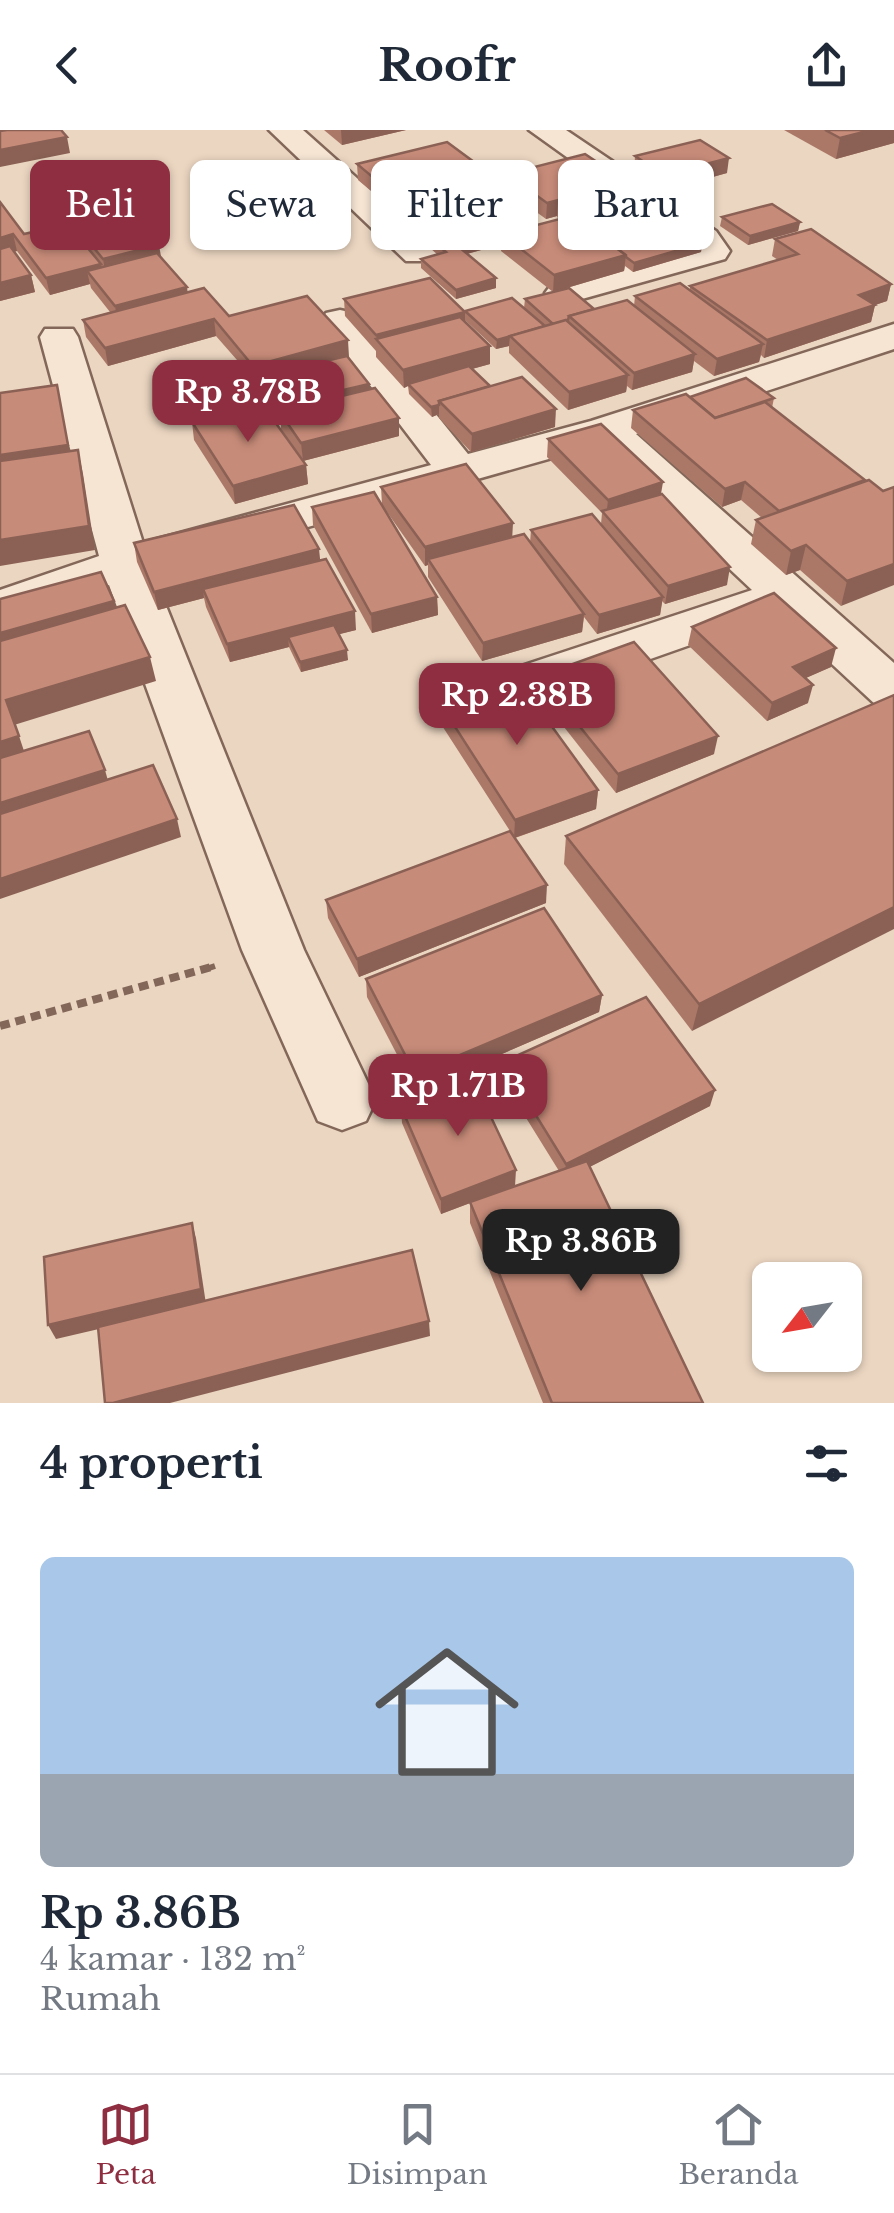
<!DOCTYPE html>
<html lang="id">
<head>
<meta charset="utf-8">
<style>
	:root { --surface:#fff; --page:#f2f2f3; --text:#1f2937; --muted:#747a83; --line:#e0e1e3; --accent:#8e2e40 }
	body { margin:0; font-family:"Libre Baskerville",serif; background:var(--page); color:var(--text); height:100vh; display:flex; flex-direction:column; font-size:38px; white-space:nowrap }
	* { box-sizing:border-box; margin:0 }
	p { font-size:32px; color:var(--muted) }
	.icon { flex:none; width:55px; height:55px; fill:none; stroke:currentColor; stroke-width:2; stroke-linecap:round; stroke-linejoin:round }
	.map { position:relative; height:1273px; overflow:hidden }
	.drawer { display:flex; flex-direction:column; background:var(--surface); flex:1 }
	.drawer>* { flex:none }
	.guide { position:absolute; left:30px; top:30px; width:835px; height:90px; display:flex; gap:20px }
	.needle { width:65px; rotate:239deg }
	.fabs { position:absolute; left:752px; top:1132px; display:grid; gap:20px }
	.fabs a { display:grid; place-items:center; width:110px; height:110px; border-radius:15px; background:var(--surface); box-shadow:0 2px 8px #0004; font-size:50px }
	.price { position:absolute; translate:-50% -85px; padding:0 22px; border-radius:20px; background:var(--accent); color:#fff; font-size:32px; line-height:65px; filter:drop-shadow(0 2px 5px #0008) }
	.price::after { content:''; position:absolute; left:50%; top:60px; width:30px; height:22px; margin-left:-15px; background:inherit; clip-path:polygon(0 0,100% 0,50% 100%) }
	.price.on { background:#222; color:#fff }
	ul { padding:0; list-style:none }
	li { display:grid; align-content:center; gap:20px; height:530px; padding:0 40px }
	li+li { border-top:2px solid var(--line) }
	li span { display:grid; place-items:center; height:310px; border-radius:15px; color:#555 }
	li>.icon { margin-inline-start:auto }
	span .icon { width:180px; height:180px; fill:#fffc; stroke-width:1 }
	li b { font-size:42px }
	h2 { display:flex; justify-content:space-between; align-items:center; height:120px; padding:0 40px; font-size:42px }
	.pill { padding:0 35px; border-radius:15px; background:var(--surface); box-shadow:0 2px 8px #0004; font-size:35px; line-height:90px }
	.pill.on { background:var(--accent); color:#fff }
	header { display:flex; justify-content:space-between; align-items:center; height:130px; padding:0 40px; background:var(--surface); font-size:45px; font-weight:800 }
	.tab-bar { display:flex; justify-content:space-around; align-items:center; height:140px; border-top:2px solid var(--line); background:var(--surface); font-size:28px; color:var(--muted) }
	.tab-bar a { display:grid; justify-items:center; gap:5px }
	.tab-bar .on { color:var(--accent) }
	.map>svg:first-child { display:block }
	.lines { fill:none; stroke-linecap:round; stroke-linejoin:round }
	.minor-casing { stroke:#83685a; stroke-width:5 }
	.path-far1 { stroke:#83685a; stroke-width:6; stroke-dasharray:8 5; stroke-linecap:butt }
	.path { stroke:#83685a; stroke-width:8; stroke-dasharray:10 6; stroke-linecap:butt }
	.minor { fill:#f6e5d3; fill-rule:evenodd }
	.wall { fill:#ab7868 }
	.shaded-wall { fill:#8b6155 }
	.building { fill:#c78b79; stroke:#8b6155; stroke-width:2.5 }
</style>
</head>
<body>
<header><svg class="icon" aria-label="back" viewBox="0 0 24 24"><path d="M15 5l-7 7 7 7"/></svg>Roofr<svg class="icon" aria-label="share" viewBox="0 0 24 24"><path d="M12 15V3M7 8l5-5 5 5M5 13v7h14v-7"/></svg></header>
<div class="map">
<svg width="894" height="1273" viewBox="0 0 894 1273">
	<rect width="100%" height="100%" fill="#ebd6c1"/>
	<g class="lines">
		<g class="minor-casing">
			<g id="minor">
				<polygon points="269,0 303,0 432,115 437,123 432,131 406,131"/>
				<polygon points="529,0 566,0 716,101 730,121 725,129 564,174 551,171 545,163 551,155 691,116"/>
				<polygon points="340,180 354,183 468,324 591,291 894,194 894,219 636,304 894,533 894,580 876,575 778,484 551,564 533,569 515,564 507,551 515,538 752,460 598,315 152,441 304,820 376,970 366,991 342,1000 318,991 242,820 109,455 0,493 0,460 99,426 40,207 45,199 73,199 78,207 143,413 431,335 321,191 326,183"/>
			</g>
		</g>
		<polyline class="path-far1" points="209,838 215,836"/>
		<polyline class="path" points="0,896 215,836"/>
		<use href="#minor" class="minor"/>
	</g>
	<g class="wall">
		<polygon points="324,0 406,0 342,15"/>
		<polygon points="784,0 894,0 894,13 836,29"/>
		<polygon points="635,26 727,43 662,61 634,42"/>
		<polygon points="474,32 474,48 383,71 358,50 357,34"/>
		<polygon points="507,44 627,54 701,122 633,142 625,136 624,141 553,162 501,121 502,104 558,89 557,86 546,89 506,60"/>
		<polygon points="0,72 24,104 73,100 71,90 161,128 187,162 229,186 349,228 399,306 303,331 306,335 308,354 235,374 194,310 192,292 298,324 281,299 281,293 277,294 258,265 257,253 216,206 108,236 86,207 83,190 110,182 91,158 90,154 50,165 17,121 14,122 31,145 35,162 0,171"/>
		<polygon points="722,87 800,92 798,101 748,115 720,96"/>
		<polygon points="415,96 492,108 492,117 467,124 496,158 456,169 421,138 421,129 438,125 415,105"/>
		<polygon points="775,109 891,154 887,171 875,175 871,192 764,228 761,225 759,232 714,246 694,231 692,242 632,260 627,256 626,262 568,280 509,223 509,216 496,219 465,190 490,234 472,239 490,256 555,297 471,322 439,288 439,284 432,287 409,264 408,256 404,258 376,227 376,221 345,186 344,169 465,182 524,178 525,169 594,179 634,176 635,166 690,161 690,156 778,130 772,126"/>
		<polygon points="690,267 774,268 772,278 864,352 883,361 841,476 800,440 786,445 751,414 756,390 762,388 741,370 722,377 631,298 633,280"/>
		<polygon points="548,309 661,365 727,455 665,474 662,471 660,485 597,504 584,487 582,502 482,531 428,447 428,435 425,436 382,375 381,357 530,413 531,400 601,394 602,383 547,327"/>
		<polygon points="312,377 437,467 438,485 372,503 313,395"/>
		<polygon points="134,413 320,430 356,500 339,504 348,530 301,542 289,517 230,532 206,477 204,468 158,480 137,432"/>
		<polygon points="692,497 831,537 805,548 808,573 767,591 688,515"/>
		<polygon points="539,546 714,624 616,663 538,564"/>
		<polygon points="894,565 692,901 564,734 566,706"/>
		<polygon points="439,572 598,660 596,679 515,708 546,773 359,847 328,788 326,770 510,701 439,591"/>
		<polygon points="366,849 602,865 599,882 416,961 367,867"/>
		<polygon points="503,932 710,976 589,1037 703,1273 543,1273 470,1093 470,1073 441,1084 402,993 401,977 515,1056 487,1066 559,1041 502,949"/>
	</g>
	<g class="shaded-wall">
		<polygon points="341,0 406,0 342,15"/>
		<polygon points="871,0 894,0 894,13 836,29 840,8"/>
		<polygon points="67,7 70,23 0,37 0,20"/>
		<polygon points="729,28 727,43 662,61 664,45"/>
		<polygon points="474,32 474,48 383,71 382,55"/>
		<polygon points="627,52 626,68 558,72 557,86 546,89 547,73"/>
		<polygon points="663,77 661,93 591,113 592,97"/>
		<polygon points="800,92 798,101 748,115 750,106"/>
		<polygon points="13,104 17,121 0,125 0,108"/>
		<polygon points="492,108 492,117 459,126 459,117"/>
		<polygon points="703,113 701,122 633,142 634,133"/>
		<polygon points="159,115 162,132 106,146 103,129"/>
		<polygon points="626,125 624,141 553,162 554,145"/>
		<polygon points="101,134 105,151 87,141 90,154 50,165 46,148"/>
		<polygon points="31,145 35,162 0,171 0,153"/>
		<polygon points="496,148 496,158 456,169 456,160"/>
		<polygon points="891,154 887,171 875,175 871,192 764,228 767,210 859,165"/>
		<polygon points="187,157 189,174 118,193 115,176"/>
		<polygon points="465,182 465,199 377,210 376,205"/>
		<polygon points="214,189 216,206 108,236 105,218"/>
		<polygon points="510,206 509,216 496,219 497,210"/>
		<polygon points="348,210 349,227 256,247 255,253 253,236"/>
		<polygon points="763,214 759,232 714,246 717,229"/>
		<polygon points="490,216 490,234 410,256 408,254 408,256 404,258 403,240"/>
		<polygon points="695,224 692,242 632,260 634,243"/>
		<polygon points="628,245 626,262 568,280 569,262"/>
		<polygon points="369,254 370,272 279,281 281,293 277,294 275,276"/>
		<polygon points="57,255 73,339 0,350 0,325"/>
		<polygon points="439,275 439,284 432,287 431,277"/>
		<polygon points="556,279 555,297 471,322 472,304"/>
		<polygon points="399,288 399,306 303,331 301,313"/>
		<polygon points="78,320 83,344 95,420 0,436 0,410"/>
		<polygon points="306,335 308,354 235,374 233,356"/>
		<polygon points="663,352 660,370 606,388 608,370"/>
		<polygon points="745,352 741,370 722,377 725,359"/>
		<polygon points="513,393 512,411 428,429 428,435 425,436 425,417"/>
		<polygon points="806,415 800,440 786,445 791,421"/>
		<polygon points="319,419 321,438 203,459 204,468 158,480 154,462"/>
		<polygon points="894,434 894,455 841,476 847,451"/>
		<polygon points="730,437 727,455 665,474 668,456"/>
		<polygon points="437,467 438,485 372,503 371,484"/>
		<polygon points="663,467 660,485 597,504 599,485"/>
		<polygon points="114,471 119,489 0,523 0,503"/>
		<polygon points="355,481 356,500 293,516 288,507 289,517 230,532 227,514"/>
		<polygon points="584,484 582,502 482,531 483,513"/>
		<polygon points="836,518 831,537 788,556 793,537"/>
		<polygon points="347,520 348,530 301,542 300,532"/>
		<polygon points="150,527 156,551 14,595 6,570"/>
		<polygon points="813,555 808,573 767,591 772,573"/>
		<polygon points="19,606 27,630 0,639 0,612"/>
		<polygon points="718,606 714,624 616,663 618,644"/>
		<polygon points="105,640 110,658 0,693 0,673"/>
		<polygon points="598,660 596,679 514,708 515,690"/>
		<polygon points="177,689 181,707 0,769 0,749"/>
		<polygon points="547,755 546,773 359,847 357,829"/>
		<polygon points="894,777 894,799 692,901 699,874"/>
		<polygon points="602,865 599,882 416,961 415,944"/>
		<polygon points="715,960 710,976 564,1050 566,1034"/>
		<polygon points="516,1040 515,1056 441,1084 441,1069"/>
		<polygon points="192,1093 196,1108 206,1174 56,1209 48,1195"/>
		<polygon points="429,1191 430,1206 170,1273 113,1273"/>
	</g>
	<g class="building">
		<polygon points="7,0 61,0 67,7 0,20 0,1"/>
		<polygon points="825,0 871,0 840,8"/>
		<polygon points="700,10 729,28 664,45 635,26"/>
		<polygon points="447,12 474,32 382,55 357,34"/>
		<polygon points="585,24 627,52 547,73 507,44"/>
		<polygon points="629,54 663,77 592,97 558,72"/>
		<polygon points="0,72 24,104 68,94 101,134 46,148 13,104 0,108"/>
		<polygon points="772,74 800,92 750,106 722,87"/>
		<polygon points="125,77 159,115 103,129 71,90"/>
		<polygon points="462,84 492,108 459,117 496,148 456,160 421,129 446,122 415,96"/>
		<polygon points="571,86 626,125 554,145 502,104"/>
		<polygon points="663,86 703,113 634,133 626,127 626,125 598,104"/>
		<polygon points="811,99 891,154 859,165 875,175 767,210 690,156 798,124 775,109"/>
		<polygon points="10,116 31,145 0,153 0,119"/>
		<polygon points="157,123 187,157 115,176 87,141"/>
		<polygon points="430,148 465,182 376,205 344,169"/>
		<polygon points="680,153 763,214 717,229 635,166"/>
		<polygon points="204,158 229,186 307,166 348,210 253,236 214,189 105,218 83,190"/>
		<polygon points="569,158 594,179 569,186 568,190 553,194 525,169"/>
		<polygon points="512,168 545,196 497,210 465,181"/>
		<polygon points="627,170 695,224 634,243 569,186"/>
		<polygon points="460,187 490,216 403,240 376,209"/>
		<polygon points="566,190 628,245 569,262 510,206"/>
		<polygon points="347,226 369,254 275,276 256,247"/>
		<polygon points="469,236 490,256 439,271 439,275 431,277 408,254"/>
		<polygon points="522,247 556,279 472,304 439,271"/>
		<polygon points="746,248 774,268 715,288 690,267"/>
		<polygon points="57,255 68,315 0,325 0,263"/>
		<polygon points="375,258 399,288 301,313 279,281"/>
		<polygon points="686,264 715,288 765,272 865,350 779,381 745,352 725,359 633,280"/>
		<polygon points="262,274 306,335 233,356 192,292"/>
		<polygon points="601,294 663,352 608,370 548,309"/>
		<polygon points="78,320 89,396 0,410 0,331"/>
		<polygon points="466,334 513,393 425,417 381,357"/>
		<polygon points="869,350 883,361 894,357 894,434 847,451 806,415 791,421 756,390"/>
		<polygon points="374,362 437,467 371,484 312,377"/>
		<polygon points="662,364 730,437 668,456 602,381"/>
		<polygon points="294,375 319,419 154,462 134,413"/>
		<polygon points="592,384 663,467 599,485 531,400"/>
		<polygon points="524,404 584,484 483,513 428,429"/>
		<polygon points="326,429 355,481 227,514 203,459"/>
		<polygon points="101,442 114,471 0,503 0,469"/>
		<polygon points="774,463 836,518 793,537 813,555 772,573 692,497"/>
		<polygon points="125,475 150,527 6,570 19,606 0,612 0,511"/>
		<polygon points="334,495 347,520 300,532 288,507"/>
		<polygon points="634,512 718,606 618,644 539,546"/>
		<polygon points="516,547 598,660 515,690 439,572"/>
		<polygon points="894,565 894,777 699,874 566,706"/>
		<polygon points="89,601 105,640 0,673 0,628"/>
		<polygon points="153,635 177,689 0,749 0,684"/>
		<polygon points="510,701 547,755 357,829 326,770"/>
		<polygon points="544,778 602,865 415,944 366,849"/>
		<polygon points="646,867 715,960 566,1034 503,932"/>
		<polygon points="473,949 516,1040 441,1069 401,977"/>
		<polygon points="587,1031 703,1273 552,1273 470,1072"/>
		<polygon points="192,1093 201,1159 48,1195 44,1127"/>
		<polygon points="412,1120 429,1191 113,1273 105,1273 98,1197"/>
	</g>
</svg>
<div class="fabs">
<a><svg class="needle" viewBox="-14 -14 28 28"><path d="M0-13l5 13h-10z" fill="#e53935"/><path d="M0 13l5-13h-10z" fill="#747a83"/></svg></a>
</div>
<b class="price" style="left:248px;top:315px">Rp 3.78B</b>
<b class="price" style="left:517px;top:618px">Rp 2.38B</b>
<b class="price" style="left:458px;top:1009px">Rp 1.71B</b>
<b class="price on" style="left:581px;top:1164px">Rp 3.86B</b>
<div class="guide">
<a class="pill on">Beli</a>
<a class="pill">Sewa</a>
<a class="pill">Filter</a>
<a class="pill">Baru</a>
</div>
</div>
<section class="drawer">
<h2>4 properti<svg class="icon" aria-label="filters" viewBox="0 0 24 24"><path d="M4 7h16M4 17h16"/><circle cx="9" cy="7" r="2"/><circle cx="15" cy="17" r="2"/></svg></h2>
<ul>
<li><span style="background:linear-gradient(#a9c7e8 70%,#9aa5b1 0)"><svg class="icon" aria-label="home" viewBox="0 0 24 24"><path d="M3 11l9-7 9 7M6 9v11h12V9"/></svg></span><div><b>Rp 3.86B</b><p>4 kamar · 132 m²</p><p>Rumah</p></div></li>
</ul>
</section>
<nav class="tab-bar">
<a class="on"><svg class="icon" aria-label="map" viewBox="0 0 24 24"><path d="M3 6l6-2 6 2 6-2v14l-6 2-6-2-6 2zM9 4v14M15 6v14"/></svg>Peta</a>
<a><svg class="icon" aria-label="saved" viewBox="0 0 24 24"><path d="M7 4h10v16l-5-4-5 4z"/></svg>Disimpan</a>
<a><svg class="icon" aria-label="home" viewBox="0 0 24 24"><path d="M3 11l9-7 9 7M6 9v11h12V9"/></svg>Beranda</a>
</nav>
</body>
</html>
